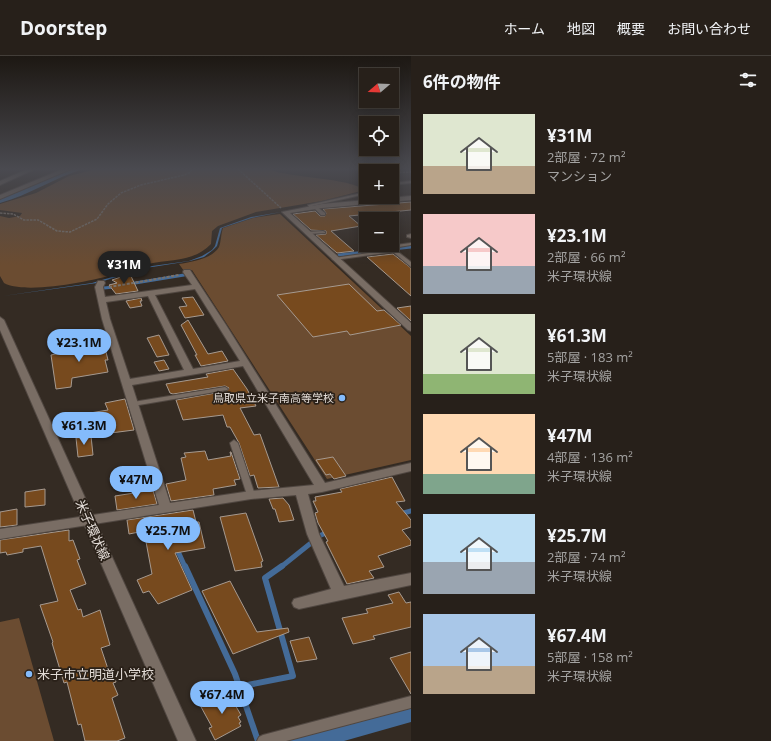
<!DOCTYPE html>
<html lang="ja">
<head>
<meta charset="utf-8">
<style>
	:root { --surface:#27201a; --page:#332d27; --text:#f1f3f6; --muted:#a4a3a2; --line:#433e39; --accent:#84bbfb }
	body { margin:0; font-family:"Open Sans","Noto Sans JP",sans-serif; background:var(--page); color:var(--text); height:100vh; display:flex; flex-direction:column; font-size:15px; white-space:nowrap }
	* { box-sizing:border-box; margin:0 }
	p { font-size:13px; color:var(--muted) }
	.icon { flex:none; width:22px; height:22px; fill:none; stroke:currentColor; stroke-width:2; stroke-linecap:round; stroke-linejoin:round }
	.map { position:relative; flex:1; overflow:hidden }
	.details { display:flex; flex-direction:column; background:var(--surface); width:360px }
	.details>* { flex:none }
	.needle { width:26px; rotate:251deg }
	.buttons { position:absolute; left:359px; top:12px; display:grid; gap:8px }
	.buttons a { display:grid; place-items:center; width:40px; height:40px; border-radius:0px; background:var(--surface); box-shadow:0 2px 10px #0003,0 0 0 1px var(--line); font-size:20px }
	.price { position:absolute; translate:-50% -34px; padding:0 9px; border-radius:14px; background:var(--accent); color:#111; font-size:13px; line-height:26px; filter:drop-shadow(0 1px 2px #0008) }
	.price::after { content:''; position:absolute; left:50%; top:24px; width:12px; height:9px; margin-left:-6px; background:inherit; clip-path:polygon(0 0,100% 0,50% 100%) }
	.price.current { background:#222; color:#fff }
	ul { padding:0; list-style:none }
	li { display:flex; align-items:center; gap:12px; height:100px; padding:0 12px }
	li span { display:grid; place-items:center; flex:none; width:112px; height:80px; border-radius:0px; color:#555 }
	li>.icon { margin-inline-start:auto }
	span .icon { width:48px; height:48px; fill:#fffc; stroke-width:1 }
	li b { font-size:17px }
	h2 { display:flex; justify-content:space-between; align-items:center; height:48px; padding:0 12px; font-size:17px }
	header { display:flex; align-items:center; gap:24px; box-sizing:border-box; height:56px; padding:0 20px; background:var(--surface); border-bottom:1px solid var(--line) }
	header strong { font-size:19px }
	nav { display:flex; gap:22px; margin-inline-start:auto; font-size:14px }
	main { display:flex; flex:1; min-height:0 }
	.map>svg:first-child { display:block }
	.green { fill:#6b4c31 }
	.water { fill:#446b98 }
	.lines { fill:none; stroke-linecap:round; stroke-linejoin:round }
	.stream-far2 { stroke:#446b98; stroke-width:3 }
	.stream-far1 { stroke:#446b98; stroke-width:5 }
	.stream { stroke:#446b98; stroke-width:6 }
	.building { fill:#774a1e; stroke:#a69a90 }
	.service-casing { stroke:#504741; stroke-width:2 }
	.minor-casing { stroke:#504741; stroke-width:2 }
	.secondary-casing { stroke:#504741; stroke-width:2 }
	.path-far1 { stroke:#79716a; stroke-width:1.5; stroke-dasharray:2.5 1; stroke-linecap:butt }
	.path { stroke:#79716a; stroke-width:2; stroke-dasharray:3 1.5; stroke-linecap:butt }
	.service { fill:#796d64; fill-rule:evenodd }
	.minor { fill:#796d64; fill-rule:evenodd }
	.secondary { fill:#796d64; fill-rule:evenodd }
	.poi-dot { fill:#84bbfb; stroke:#2a2119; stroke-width:1.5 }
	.labels { text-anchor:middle; stroke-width:3.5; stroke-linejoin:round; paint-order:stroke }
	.poi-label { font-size:11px; fill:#e3dcd7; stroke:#2a2119; text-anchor:end }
	.near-street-label { font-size:13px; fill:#e3dcd7; stroke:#2a2119 }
	.near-poi-label { font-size:13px; fill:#e3dcd7; stroke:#2a2119; text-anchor:start }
</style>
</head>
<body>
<header>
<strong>Doorstep</strong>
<nav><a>ホーム</a><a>地図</a><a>概要</a><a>お問い合わせ</a></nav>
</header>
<main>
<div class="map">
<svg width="411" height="685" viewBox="0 0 411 685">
	<rect width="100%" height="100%" fill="#342b23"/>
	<g class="green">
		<path d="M96 113H271C278 121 347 121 365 134L322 145 256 156 218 170 212 175 211 188C194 206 171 203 148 208 137 210 126 215 116 218 91 225 26 239 4 227L0 220V160L9 162 20 160 22 157 0 154V148L36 137 69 120Z"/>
		<path d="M280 158 411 280V404L327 423 192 214 184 215 179 208C191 206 212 203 219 191 221 186 221 178 223 172L253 162Z"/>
		<polygon points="19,562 54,685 0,685 0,566"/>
	</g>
	<g class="water">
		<path d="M72 113H84C55 121 30 139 0 147V143Z"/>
		<polygon points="281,156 252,162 222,172 217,190 213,194 204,201 190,205 146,212 97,227 3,240 92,227 145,211 189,205 202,200 212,194 215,190 220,172 251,161"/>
		<polygon points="411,650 411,666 344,685 282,685"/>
	</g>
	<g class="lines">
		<g class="stream-far2">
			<polyline points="339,199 411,191"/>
			<polyline points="99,228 104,232 114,231"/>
			<polyline points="129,228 184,219"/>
		</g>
		<g class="stream-far1">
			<polyline points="400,458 411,455"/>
			<polyline points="177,493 185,511"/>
			<polyline points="281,511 321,479 327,477"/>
		</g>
		<g class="stream">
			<polyline points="185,510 235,618 258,685"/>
			<polyline points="238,631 293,620 265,522 282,510"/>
		</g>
	</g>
	<g class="building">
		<polygon points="411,146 411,154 349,160 361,170 331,175 354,195 337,197 316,179 326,178 326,175 311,174 293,158 315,155 320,160 325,160 326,157 323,153"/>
		<polygon points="393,198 411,212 411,240 367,201"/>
		<polygon points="130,218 138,235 116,238 109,229 117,227 112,224"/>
		<polygon points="349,228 377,255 384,254 401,269 350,279 347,275 313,281 277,239"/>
		<polygon points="193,241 204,259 185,262 179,251 187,250 182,242"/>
		<polygon points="141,242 142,245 140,245 142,250 130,252 126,245"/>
		<polygon points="411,250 411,265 397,252"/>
		<polygon points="188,264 208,298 222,295 228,305 201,310 195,299 197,299 181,269"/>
		<polygon points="159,279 169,299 157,301 147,282"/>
		<polygon points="103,284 108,304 105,304 108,316 72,322 71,331 56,333 51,299 75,294 74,288"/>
		<polygon points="164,304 169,313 159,315 154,306"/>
		<polygon points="233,313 247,333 256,350 240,352 254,379 260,378 279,431 258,432 254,419 250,420 239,387 230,371 227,371 223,359 183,364 176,344 227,335 229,332 225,330 173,338 170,337 166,328 208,321 206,318"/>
		<polygon points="125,343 134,374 95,379 90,357 108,354 105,347"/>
		<polygon points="91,380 93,399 78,401 76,382"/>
		<polygon points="205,395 208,404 231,400 230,396 231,396 240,423 234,424 236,429 213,433 214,439 171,445 166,428 186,424 181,402 186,401 184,397"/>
		<polygon points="333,401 346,420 334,423 330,418 326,419 316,404"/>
		<polygon points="392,421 405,445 396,446 411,464 411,471 402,474 411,485 411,489 378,500 384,511 369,515 374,522 347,528 326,486 328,485 318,467 315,457 318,456 313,445 316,445 315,441 342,436 340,433"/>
		<polygon points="45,433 45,449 25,451 25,436"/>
		<polygon points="153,434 157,448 117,454 115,440"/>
		<polygon points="283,442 289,449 294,464 279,466 275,453 273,453 269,443"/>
		<polygon points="17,453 17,469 0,471 0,456"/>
		<polygon points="193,454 196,466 199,466 205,492 175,497 192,534 158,548 149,535 143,537 137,524 152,518 144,475 129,478 127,464"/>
		<polygon points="246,457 263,505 261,506 262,511 235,515 220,461"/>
		<polygon points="69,474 69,485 73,484 80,503 77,504 86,528 70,534 78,554 81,553 83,561 100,554 110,589 101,592 109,616 112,615 116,626 113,627 118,639 112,642 125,682 117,685 85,685 81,668 78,669 67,626 64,627 52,587 53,586 40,549 58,545 41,490 23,493 23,496 7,499 6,496 0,497 0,484"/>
		<polygon points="230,525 257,576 288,572 289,576 233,598 202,535"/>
		<polygon points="399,536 406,547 411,546 411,571 373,580 375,583 353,588 342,562 368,557 366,553 393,547 388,539"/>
		<polygon points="309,581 317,603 297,606 290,585"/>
		<polygon points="411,596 411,638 390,602"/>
		<polygon points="227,635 241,659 238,661 241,666 239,667 241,670 215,684 209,672 212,671 200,649"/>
	</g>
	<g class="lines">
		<g class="service-casing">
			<g id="service">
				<polygon points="411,125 411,127 392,129 392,127"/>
				<polygon points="366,136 366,138 312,150 313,152 311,153 310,153 308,149"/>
				<polygon points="314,150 316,150 325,157 325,159 321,159 314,152"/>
				<polygon points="323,175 325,176 325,177 307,178 305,177 307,176"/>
				<polygon points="411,178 411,182 407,181 407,179"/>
				<polygon points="411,187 411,189 393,192 411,206 411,211 393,196 334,204 332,203 334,202 390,194 387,191 387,190"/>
				<polygon points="225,331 228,333 227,334 133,350 129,348 133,346"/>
				<polygon points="234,384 238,387 255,439 254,441 251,442 248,441 247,439 230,387"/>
				<polygon points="411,640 411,652 286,685 257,685 259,681 263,679"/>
			</g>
		</g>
		<g class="minor-casing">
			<g id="minor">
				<polygon points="28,113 35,113 0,129 0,125"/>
				<polygon points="63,113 71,113 0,143 0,139"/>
				<polygon points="411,140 411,144 322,152 290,157 411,267 411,275 408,274 282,156 322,148"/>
				<path d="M184 214H190L226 269 325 427 411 407V415L322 436 308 438 319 478 344 530 411 517V529L299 553 294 551 292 547 294 543 331 533 307 478 296 439 251 443 0 483V473L159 449 102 263 95 231 98 225H104L105 227 103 231 105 241 192 229 183 216ZM195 233 240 305 193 313 155 239ZM148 240 184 314 130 323 110 263 106 246ZM243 310 314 429 251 435 170 447 132 329Z"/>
			</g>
		</g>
		<g class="secondary-casing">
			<polygon id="secondary" points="0,261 4,264 196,685 178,685 0,274"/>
		</g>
		<g class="path-far1">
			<polyline points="238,113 281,152"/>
			<polyline points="392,117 411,116"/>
			<polyline points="0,157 13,158 24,164 38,164 57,175 70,176 97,163 108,148 121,137 141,129 184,119 189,117 192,113"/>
		</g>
		<polyline class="path" points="109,231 179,219"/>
		<use href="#service" class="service"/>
		<use href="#minor" class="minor"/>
		<use href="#secondary" class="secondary"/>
	</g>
	<linearGradient id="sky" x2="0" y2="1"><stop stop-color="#1d1813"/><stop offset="0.54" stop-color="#4a4a50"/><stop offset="1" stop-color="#4a4a50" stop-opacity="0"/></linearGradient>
	<rect width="411" height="209" fill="url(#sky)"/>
	<g class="poi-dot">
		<circle cx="342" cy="342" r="4"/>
		<circle cx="29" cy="618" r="4"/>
	</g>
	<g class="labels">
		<g class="poi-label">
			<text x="334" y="346">鳥取県立米子南高等学校</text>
		</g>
		<g class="near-street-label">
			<text transform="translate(93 474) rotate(66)" y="5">米子環状線</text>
		</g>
		<g class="near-poi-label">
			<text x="37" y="623">米子市立明道小学校</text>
		</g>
	</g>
</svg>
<div class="buttons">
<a><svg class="needle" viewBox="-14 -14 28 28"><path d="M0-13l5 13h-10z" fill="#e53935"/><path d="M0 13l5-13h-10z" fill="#a4a3a2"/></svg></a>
<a><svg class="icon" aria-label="locate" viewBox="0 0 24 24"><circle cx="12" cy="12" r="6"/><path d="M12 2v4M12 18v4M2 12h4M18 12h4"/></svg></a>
<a>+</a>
<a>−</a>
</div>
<b class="price current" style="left:124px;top:229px">¥31M</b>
<b class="price" style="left:79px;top:307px">¥23.1M</b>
<b class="price" style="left:84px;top:390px">¥61.3M</b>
<b class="price" style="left:136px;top:444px">¥47M</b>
<b class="price" style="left:168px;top:495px">¥25.7M</b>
<b class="price" style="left:222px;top:659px">¥67.4M</b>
</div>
<section class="details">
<h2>6件の物件<svg class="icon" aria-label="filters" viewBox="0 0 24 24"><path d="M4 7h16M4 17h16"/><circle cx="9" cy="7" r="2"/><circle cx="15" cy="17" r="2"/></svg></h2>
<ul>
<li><span style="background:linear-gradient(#dfe7d0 65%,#b9a48a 0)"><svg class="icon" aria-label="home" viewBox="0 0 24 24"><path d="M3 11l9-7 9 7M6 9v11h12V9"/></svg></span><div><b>¥31M</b><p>2部屋 · 72 m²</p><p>マンション</p></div></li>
<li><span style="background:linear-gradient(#f6c9c9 65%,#9aa5b1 0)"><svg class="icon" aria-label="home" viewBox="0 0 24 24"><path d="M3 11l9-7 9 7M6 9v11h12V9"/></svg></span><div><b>¥23.1M</b><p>2部屋 · 66 m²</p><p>米子環状線</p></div></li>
<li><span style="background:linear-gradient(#dfe7d0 75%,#8fb573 0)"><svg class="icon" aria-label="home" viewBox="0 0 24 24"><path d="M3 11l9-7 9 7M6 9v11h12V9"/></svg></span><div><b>¥61.3M</b><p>5部屋 · 183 m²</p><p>米子環状線</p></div></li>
<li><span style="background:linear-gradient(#ffd9b3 75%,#7fa58c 0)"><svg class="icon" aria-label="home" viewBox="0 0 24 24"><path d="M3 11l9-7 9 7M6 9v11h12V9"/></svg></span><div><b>¥47M</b><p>4部屋 · 136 m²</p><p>米子環状線</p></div></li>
<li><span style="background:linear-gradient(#bfe0f5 60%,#9aa5b1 0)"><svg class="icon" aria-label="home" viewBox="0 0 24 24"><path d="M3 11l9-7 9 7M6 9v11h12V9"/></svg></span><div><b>¥25.7M</b><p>2部屋 · 74 m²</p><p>米子環状線</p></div></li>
<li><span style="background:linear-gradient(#a9c7e8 65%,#b9a48a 0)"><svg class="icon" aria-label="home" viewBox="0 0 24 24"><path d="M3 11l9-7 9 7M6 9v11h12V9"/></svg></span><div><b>¥67.4M</b><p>5部屋 · 158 m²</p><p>米子環状線</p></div></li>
</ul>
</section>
</main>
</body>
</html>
